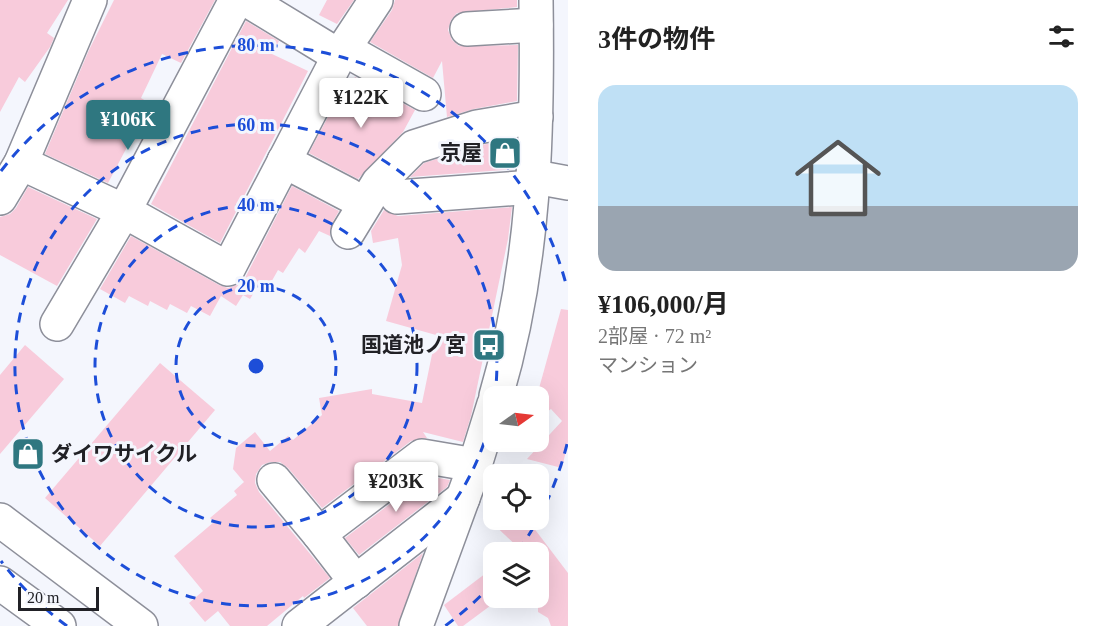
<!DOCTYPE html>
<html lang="ja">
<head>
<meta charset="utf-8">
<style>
	:root { --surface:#fff; --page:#f6f6f6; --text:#222; --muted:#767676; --accent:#2f7780 }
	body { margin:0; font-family:"Times New Roman","Noto Sans JP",serif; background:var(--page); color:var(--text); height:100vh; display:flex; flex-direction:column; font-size:22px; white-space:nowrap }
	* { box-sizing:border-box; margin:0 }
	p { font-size:20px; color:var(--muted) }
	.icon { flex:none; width:33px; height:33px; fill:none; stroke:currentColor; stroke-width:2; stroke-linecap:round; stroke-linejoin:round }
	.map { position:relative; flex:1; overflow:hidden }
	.sheet { display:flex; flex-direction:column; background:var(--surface); width:540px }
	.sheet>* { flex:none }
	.needle { width:39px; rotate:76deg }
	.tools { position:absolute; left:483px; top:386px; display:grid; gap:12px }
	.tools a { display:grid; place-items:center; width:66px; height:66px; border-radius:12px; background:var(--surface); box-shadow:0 6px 24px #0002; font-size:30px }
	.scale { position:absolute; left:18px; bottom:15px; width:81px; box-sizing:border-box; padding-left:6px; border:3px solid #212126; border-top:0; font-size:16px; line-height:21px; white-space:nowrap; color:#212126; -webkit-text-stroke:4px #f4f6fd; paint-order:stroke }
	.price { position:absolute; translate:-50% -51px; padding:0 14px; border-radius:6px; background:#fff; color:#222; font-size:20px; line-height:39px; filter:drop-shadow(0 2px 3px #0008) }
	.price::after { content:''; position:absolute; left:50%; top:36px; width:18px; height:14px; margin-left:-9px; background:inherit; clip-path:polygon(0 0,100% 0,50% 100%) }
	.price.selected { background:var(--accent); color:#fff }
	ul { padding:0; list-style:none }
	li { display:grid; align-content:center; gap:12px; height:318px; padding:0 30px }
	li span { display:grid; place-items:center; height:186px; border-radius:18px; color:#555 }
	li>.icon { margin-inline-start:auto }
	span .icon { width:108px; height:108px; fill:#fffc; stroke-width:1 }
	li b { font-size:26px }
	h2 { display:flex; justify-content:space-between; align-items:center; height:72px; padding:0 30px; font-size:26px }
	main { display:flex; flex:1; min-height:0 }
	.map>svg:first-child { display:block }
	.building { fill:#f8cbdb }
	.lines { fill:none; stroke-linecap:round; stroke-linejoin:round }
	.minor-casing { stroke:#8d8f9a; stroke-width:36 }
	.highway-casing { stroke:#8d8f9a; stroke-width:36 }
	.minor { stroke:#fff; stroke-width:33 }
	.highway { stroke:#fff; stroke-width:33 }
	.ring { fill:none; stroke:#1d4ed8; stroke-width:3; stroke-dasharray:10 8 }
	.labels { text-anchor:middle; stroke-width:6; stroke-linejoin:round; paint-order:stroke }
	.poi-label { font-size:21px; font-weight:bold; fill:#212126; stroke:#f4f6fd; text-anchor:end }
	.centre { fill:#1d4ed8; stroke:#f4f6fd; stroke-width:3 }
	.ring-label { font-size:18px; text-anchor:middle; font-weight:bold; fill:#1d4ed8; stroke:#f4f6fd; stroke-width:6; stroke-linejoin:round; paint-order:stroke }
</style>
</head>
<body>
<main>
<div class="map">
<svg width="568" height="626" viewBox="0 0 568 626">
	<rect width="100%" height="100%" fill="#f4f6fd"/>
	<g class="building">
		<polygon points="0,0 68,0 47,33 54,38 50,47 25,82 19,77 0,112"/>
		<polygon points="114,0 215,0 181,63 162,54 141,98 146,101 126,149 108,183 45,154 89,50"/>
		<polygon points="327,0 354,0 337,24 319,15"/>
		<polygon points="395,0 517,0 517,7 457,13 451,20 448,30 452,40 459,46 518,45 517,101 474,109 447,117 442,61 433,78 370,42 392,10"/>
		<polygon points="246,21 279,41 272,54 308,71 220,243 151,204"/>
		<polygon points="355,77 415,110 403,132 358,179 309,153 341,92 347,95"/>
		<polygon points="516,139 515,169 410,177 424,163 481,145"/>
		<polygon points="292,186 339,211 332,223 330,236 319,231 305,253 299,248 283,273 278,270 269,286 261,281 250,299 243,295 236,306 221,296 210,316 191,306 187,313 170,304 167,310 150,301 148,306 129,296 125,303 100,289 131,236 219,285 228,288 237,285 245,278"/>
		<polygon points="28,187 97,219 57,286 0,255 0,217 10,214 16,208"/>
		<polygon points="512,207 508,239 471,416 463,442 423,432 427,438 411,441 322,508 288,468 280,462 270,462 262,465 256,474 255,483 259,492 330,578 304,598 303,596 267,626 230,626 218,611 205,622 189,603 203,591 174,556 214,522 210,518 237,495 234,491 244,482 233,469 236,448 255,432 270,451 288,436 293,440 322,415 319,398 372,389 372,394 422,403 436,335 386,321 402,265 398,238 373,243 371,231 384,210 398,216"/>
		<polygon points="561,309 568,310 568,442 562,468 527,459 562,421 551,409 538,418 538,392"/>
		<polygon points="25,345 64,379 0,454 0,375"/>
		<polygon points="160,363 215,410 100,546 45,498"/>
		<polygon points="427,476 450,480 447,487 359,555 345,538"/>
		<polygon points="488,519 527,519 568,573 568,626 551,626 548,618 538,612 538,552 523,552"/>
		<polygon points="423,553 398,626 367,626 353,608"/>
		<polygon points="494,567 494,603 463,626 458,626 444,605"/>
	</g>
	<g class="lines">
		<g class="minor-casing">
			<g id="minor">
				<polyline points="247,0 339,56"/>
				<polyline points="467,29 536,25"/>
				<polyline points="344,49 424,94"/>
				<polyline points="284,161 349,195"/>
				<polyline points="21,163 124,211 228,269 339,56 376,0"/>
				<polyline points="535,177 568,183"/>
				<polyline points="397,197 533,187"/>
				<polyline points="0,198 21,163 90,0"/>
				<polyline points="348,232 378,183 414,147 477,127 536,117"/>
				<polyline points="57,324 124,211 236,0"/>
				<path d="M496 396C535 265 538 135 536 0"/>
				<polyline points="274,480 319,534"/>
				<polyline points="356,582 319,534 422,456 475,465"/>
				<polyline points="299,626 463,498"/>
				<polyline points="416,626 475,465 494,404"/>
			</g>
		</g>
		<g class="highway-casing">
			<g id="highway">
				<polyline points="0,520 141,626"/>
				<polyline points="0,583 59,626"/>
			</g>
		</g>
		<use href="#minor" class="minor"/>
		<use href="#highway" class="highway"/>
	</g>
	<g class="ring">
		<circle cx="256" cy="366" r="80"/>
		<circle cx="256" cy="366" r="161"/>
		<path d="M493 408A241 241 0 1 1 495 395"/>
		<path d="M567 444A321 321 0 0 1 519 550M493 583A321 321 0 0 1 445 626M67 626A321 321 0 0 1 1 561M1 171A321 321 0 0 1 567 288"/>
	</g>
	<defs>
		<g id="shop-square" transform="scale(1.725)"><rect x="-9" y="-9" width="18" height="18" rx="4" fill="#2f7780" stroke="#f4f6fd"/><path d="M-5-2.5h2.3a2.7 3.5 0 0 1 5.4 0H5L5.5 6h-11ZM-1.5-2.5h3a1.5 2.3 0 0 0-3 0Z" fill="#fff"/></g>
		<g id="bus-square" transform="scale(1.725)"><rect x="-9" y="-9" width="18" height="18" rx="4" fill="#2f7780" stroke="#f4f6fd"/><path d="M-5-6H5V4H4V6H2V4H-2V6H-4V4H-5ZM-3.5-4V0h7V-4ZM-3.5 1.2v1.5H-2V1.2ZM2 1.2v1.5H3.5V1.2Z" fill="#fff"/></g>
	</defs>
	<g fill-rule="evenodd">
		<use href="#shop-square" x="505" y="153"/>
		<use href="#bus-square" x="489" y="345"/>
		<use href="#shop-square" x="28" y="454"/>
	</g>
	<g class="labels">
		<g class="poi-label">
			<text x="482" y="160">京屋</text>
			<text x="466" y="352">国道池ノ宮</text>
			<text x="51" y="461" text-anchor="start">ダイワサイクル</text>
		</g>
	</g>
	<circle cx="256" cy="366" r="9" class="centre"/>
	<g class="ring-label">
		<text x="256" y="51">80 m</text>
		<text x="256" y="131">60 m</text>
		<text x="256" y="211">40 m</text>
		<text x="256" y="292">20 m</text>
	</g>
</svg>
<div class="tools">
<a><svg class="needle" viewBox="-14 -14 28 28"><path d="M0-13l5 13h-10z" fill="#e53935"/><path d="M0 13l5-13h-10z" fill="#767676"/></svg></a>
<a><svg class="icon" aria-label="locate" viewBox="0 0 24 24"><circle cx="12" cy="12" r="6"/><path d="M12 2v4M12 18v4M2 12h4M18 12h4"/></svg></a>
<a><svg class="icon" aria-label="layers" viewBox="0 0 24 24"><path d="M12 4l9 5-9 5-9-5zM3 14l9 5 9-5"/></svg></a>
</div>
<div class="scale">20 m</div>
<b class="price" style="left:361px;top:129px">¥122K</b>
<b class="price selected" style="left:128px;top:151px">¥106K</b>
<b class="price" style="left:396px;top:513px">¥203K</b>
</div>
<section class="sheet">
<h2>3件の物件<svg class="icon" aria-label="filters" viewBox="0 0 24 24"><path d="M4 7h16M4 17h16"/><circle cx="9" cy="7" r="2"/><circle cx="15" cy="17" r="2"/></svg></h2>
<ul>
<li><span style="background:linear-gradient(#bfe0f5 65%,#9aa5b1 0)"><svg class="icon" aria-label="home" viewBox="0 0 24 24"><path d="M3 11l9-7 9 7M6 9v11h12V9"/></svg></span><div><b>¥106,000/月</b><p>2部屋 · 72 m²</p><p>マンション</p></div></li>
</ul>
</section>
</main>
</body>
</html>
